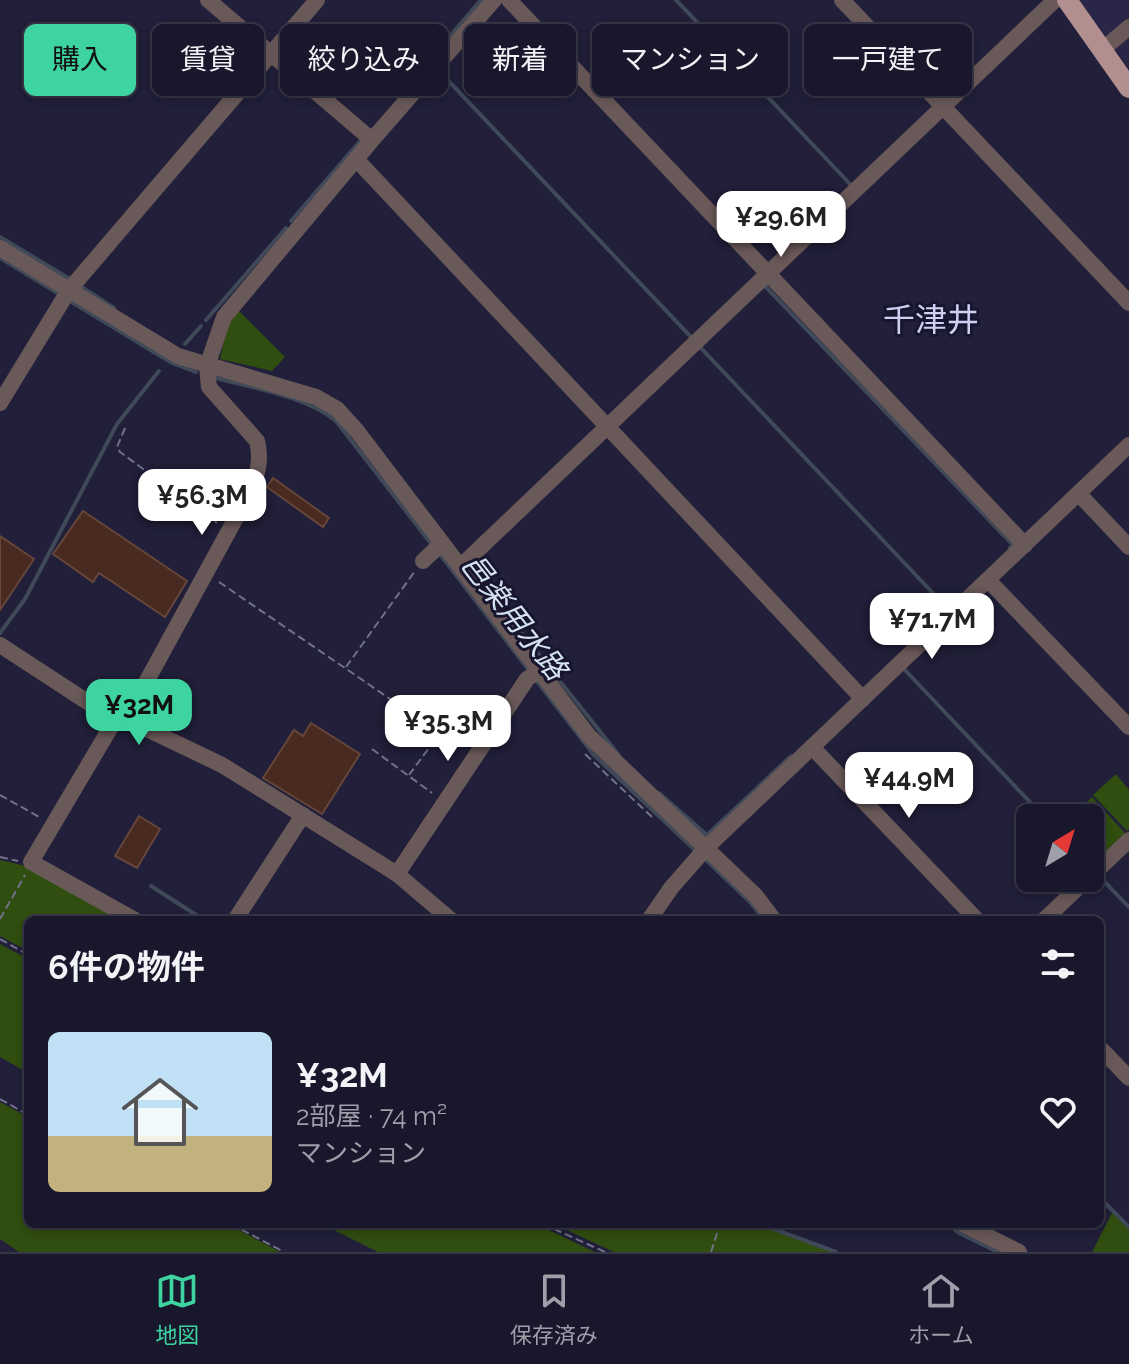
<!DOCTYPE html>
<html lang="ja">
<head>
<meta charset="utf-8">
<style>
	:root { --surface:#19172b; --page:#222033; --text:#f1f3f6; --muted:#9f9fa9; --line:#373647; --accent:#3ed4a2 }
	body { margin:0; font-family:Raleway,"Noto Sans JP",sans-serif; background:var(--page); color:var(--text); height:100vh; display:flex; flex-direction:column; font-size:30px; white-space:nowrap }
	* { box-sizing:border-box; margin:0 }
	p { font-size:26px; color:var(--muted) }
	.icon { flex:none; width:44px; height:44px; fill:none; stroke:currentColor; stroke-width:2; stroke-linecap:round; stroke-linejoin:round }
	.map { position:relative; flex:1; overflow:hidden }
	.side { position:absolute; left:24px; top:916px; width:1080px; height:312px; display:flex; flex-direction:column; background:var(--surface); border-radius:12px; box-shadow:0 4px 12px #0003,0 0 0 2px var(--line) }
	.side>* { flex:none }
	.banner { position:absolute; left:24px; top:24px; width:1082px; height:72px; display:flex; gap:16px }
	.needle { width:52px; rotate:38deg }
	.fabs { position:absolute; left:1016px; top:804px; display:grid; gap:16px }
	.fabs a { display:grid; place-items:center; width:88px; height:88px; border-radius:12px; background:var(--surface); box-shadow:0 4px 12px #0003,0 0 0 2px var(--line); font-size:40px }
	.price { position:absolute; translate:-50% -68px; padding:0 18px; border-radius:16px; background:#fff; color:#222; font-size:26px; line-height:52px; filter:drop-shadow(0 2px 4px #0008) }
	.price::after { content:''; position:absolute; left:50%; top:48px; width:24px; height:18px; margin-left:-12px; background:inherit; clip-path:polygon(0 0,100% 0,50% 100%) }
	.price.selected { background:var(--accent); color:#111 }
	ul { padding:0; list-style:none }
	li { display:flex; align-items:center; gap:24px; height:200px; padding:0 24px }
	li span { display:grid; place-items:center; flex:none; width:224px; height:160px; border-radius:12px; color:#555 }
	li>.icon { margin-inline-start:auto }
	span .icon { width:96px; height:96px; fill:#fffc; stroke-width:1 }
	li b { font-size:34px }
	h2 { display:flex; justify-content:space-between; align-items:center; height:96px; padding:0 24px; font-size:34px }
	.chip { padding:0 28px; border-radius:12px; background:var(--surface); box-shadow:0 4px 12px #0003,0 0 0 2px var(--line); font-size:28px; line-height:72px }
	.chip.selected { background:var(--accent); color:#111 }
	.menu { display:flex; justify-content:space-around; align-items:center; height:112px; border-top:2px solid var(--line); background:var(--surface); font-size:22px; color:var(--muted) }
	.menu a { display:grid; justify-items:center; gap:4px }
	.menu .selected { color:var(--accent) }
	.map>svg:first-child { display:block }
	.built { fill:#292647 }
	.green { fill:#304e0f }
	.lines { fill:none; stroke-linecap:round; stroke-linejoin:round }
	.stream { stroke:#3f4958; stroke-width:4 }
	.building { fill:#482a20; stroke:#66453a; stroke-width:2 }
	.path { stroke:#727187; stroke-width:2; stroke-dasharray:8 4; stroke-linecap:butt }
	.minor { stroke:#6a5959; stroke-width:16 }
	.major { stroke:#b18f8f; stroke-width:20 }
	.labels { text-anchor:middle; stroke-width:6; stroke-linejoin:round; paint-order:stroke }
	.water-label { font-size:30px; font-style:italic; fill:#d4e2f1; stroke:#18152e }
	.quarter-label { font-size:32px; fill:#cfcff2; stroke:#18152e }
</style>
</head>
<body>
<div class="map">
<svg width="1129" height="1252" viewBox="0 0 1129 1252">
	<rect width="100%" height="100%" fill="#211f39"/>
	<polygon class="built" points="1079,0 1129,0 1129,69 1111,43"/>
	<g class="green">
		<polygon points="238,310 285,357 272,371 220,359 226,329"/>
		<polygon points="1116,774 1129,790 1129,829 1127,831 1093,795"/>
		<polygon points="1092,797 1125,833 1094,862 1090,857 1090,818 1070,818"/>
		<polygon points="0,860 30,867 127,920 28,920 28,951 0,936"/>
		<polygon points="0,944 28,959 28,1073 0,1057"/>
		<polygon points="0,1102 28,1117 28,1224 228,1224 280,1252 19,1252 0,1239"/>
		<polygon points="1112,1213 1129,1230 1129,1252 1092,1252"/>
		<polygon points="322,1224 536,1224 595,1252 378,1252"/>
		<polygon points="554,1224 757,1224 836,1252 614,1252"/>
	</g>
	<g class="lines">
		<g class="stream">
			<polyline points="676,0 850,184 850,188"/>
			<polyline points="432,57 481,0"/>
			<polyline points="441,73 691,337"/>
			<polyline points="291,221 361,140"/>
			<polyline points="0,237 70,279"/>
			<polyline points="0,258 59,294"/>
			<polyline points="77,284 114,308"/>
			<polyline points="766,287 1013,545 1010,548"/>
			<polyline points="70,301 172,363 196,372"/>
			<polyline points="206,320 286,228"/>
			<polyline points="185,344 201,326"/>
			<polyline points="700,347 948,609"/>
			<path d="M213 377C251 388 306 396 336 421L433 546"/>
			<polyline points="439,553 531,673"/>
			<polyline points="471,564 512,621 618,754"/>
			<polyline points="0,633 25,599 117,424 159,371"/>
			<polyline points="905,670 1045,818"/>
			<polyline points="536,680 594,755 696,851"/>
			<polyline points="659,793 707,835 791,756"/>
			<polyline points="703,857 751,903 764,920"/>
			<polyline points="1098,875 1129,907"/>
			<polyline points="151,886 204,920"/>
			<polyline points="1100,1198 1129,1227"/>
			<polyline points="760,1224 836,1252"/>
			<polyline points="947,1224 959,1233 998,1252"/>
		</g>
	</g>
	<g class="building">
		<polygon points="273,478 329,518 323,527 267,487"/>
		<polygon points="83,511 187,581 165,617 99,573 93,582 53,554"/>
		<polygon points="0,536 34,559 0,610"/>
		<polygon points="311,723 360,754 322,814 263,778 294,730 303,736"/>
		<polygon points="139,816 160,829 137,868 115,856"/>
	</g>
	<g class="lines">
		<g class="path">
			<polyline points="125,428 117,447 120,452 217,523"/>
			<polyline points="219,582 440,733 409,775"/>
			<polyline points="346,667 415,571"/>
			<polyline points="372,749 432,793"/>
			<polyline points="585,754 653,818"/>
			<polyline points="0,795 41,818"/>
			<polyline points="0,857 18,861"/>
			<polyline points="0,919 25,875"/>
			<polyline points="0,939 28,955"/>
			<polyline points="0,1099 28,1115"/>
			<polyline points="231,1224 284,1252"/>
			<polyline points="543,1224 605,1252"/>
			<polyline points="941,1224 950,1231"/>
			<polyline points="711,1252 720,1224"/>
		</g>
		<g class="minor">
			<polyline points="208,0 372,140"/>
			<polyline points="509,0 1025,545"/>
			<polyline points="842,0 1129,303"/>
			<polyline points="1102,50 1129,27"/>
			<polyline points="356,159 863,699"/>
			<polyline points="0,248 178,356 316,397 337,409 357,431 589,736 756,896 774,920"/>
			<polyline points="0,403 69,290 317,0"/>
			<polyline points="1079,494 1129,547"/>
			<polyline points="423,561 442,543"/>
			<polyline points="461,566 1055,0"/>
			<polyline points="988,580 1129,727"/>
			<polyline points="0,645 115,720 126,719 222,765 397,874 451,920"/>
			<path d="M126 719 249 494C257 476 262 461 257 441L209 387 207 366 224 317 372 140 494 0"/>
			<polyline points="115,720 31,862 135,920"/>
			<polyline points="812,747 977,920"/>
			<polyline points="397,874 527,679 540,670"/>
			<polyline points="1090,877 1129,840"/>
			<polyline points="235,920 303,815"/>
			<polyline points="649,920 671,888 707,847 1129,445"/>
			<polyline points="1044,920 1088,878"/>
			<polyline points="1100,1048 1129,1078"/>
			<polyline points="963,1224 1019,1252"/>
		</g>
		<polyline class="major" points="1067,0 1129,88"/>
	</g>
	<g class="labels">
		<g class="water-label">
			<text transform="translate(514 617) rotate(52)" y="10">邑楽用水路</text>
		</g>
		<g class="quarter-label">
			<text x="931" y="331">千津井</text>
		</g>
	</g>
</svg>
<div class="fabs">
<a><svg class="needle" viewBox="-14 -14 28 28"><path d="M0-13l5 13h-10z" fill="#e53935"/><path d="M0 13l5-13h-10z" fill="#9f9fa9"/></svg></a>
</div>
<b class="price" style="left:781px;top:259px">¥29.6M</b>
<b class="price" style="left:202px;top:537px">¥56.3M</b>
<b class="price" style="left:932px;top:661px">¥71.7M</b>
<b class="price selected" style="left:139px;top:747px">¥32M</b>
<b class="price" style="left:448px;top:763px">¥35.3M</b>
<b class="price" style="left:909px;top:820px">¥44.9M</b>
<div class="banner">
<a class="chip selected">購入</a>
<a class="chip">賃貸</a>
<a class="chip">絞り込み</a>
<a class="chip">新着</a>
<a class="chip">マンション</a>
<a class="chip">一戸建て</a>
</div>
<section class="side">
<h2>6件の物件<svg class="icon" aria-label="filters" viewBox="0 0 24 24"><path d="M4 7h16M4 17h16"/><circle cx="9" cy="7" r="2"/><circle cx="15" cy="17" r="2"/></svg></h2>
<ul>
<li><span style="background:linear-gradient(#bfe0f5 65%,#c2b280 0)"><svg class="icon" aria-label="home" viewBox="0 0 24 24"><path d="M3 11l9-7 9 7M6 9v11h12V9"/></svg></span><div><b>¥32M</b><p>2部屋 · 74 m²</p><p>マンション</p></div><svg class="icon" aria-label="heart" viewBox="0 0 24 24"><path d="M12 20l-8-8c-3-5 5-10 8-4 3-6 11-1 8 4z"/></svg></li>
</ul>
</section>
</div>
<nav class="menu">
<a class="selected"><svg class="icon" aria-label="map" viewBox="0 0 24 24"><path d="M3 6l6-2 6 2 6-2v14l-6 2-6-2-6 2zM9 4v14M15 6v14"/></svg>地図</a>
<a><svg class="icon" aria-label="saved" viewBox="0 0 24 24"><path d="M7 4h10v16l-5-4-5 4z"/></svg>保存済み</a>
<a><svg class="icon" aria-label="home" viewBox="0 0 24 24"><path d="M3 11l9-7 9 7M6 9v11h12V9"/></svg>ホーム</a>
</nav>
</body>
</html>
